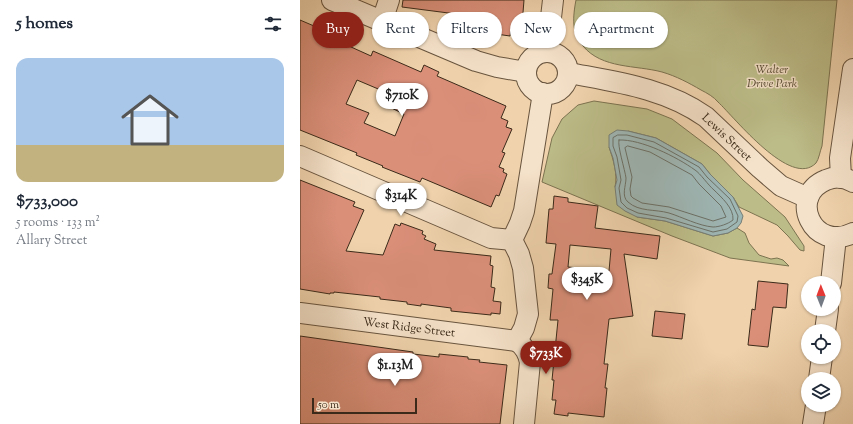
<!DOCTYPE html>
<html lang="en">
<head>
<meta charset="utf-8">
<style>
	:root { --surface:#fff; --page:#f6f6f7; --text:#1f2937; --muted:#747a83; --accent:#8f2418 }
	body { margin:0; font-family:"Sorts Mill Goudy",serif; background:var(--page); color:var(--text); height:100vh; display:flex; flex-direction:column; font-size:15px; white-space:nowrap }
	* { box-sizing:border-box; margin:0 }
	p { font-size:13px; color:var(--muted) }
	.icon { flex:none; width:22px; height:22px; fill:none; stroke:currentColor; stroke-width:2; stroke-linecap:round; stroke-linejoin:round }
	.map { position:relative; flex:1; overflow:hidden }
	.side { display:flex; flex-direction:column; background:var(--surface); width:300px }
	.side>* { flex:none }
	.top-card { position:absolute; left:12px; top:12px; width:380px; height:36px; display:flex; gap:8px }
	.needle { width:26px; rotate:359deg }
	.fabs { position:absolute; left:501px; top:276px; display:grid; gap:8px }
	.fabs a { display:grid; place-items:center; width:40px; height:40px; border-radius:50%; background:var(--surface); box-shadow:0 1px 3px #0004; font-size:20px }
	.scale { position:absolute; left:12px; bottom:10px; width:105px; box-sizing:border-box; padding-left:4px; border:2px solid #3b2a19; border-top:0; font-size:11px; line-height:14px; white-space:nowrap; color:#3b2a19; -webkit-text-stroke:3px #f5e2ca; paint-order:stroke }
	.price { position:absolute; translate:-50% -34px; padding:0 9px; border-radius:14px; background:#fff; color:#222; font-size:13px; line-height:26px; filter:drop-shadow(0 1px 2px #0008) }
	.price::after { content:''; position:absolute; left:50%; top:24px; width:12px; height:9px; margin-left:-6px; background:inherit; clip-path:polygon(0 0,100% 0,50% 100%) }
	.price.active { background:var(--accent); color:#fff }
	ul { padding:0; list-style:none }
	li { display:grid; align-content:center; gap:8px; height:212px; padding:0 16px }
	li span { display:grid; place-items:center; height:124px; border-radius:12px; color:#555 }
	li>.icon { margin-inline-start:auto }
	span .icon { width:72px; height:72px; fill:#fffc; stroke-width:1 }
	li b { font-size:17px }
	h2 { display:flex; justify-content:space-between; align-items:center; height:48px; padding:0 16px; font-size:17px }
	.chip { padding:0 14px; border-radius:18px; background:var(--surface); box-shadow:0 1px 3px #0004; font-size:14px; line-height:36px }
	.chip.active { background:var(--accent); color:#fff }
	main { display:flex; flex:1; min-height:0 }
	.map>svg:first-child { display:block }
	.green { fill:#bcbc88; stroke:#7c7350 }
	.water { fill:#9eb6b4; stroke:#767e76 }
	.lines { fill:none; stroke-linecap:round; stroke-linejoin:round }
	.shore { stroke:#6c7066; stroke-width:1 }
	.building { fill:#da8f79; stroke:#3b2a19; fill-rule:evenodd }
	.minor-casing { stroke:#68543e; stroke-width:22 }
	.minor { stroke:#f5e2ca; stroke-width:20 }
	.labels { text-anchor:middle; stroke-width:3; stroke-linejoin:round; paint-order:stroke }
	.park-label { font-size:12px; font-style:italic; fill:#55472f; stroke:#f5e2ca }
	.street-label { font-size:12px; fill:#3b2a19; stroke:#f5e2ca }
</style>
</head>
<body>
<main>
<section class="side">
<h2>5 homes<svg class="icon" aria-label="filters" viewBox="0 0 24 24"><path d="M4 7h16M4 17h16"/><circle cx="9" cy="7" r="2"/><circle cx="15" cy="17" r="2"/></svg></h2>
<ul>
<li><span style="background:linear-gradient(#a9c7e8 70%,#c2b280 0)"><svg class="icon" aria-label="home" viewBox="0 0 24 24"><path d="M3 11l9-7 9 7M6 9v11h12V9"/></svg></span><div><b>$733,000</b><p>5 rooms · 133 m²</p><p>Allary Street</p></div></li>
</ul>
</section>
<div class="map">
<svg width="553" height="424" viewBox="0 0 553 424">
	<rect width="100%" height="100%" fill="#f0d3ad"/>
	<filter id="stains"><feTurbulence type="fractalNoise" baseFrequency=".005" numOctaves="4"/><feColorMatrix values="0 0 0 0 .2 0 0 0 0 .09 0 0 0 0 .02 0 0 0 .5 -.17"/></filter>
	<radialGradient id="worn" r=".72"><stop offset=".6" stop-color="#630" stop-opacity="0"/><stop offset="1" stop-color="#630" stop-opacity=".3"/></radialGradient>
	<g class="green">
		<path d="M276 0H537L522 146C520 151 519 159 516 163 491 189 435 118 418 102 414 97 407 93 401 90 389 83 376 76 362 72 336 65 302 69 283 46 271 33 273 16 276 0Z"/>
		<path d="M294 101 347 109 372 119 417 153 443 180 485 217 504 246V251L500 250 488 236 477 225 439 207 433 197 410 174 402 164 356 138 328 131 309 147C313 159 318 174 315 187L337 217 365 221 413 236 428 233 437 228 445 233 449 243 459 255 471 259 477 258 483 260 489 266 430 258 372 236 242 182 252 138 262 119 278 105Z"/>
	</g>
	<polygon class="water" points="317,130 328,131 356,138 402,164 410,174 433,197 443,216 441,223 437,228 428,233 413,236 365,221 337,217 325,211 317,205 315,187 317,180 313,158 309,147 309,135"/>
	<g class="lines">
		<g class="shore">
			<polygon points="318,135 327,135 354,142 399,167 407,177 430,199 438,216 437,222 427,229 413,232 366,218 338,213 327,208 321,202 319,188 321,180 317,157 313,146 313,138"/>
			<path d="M319 140C341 139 377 157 395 170 400 173 408 185 414 190 421 197 434 208 433 220 428 224 419 227 413 227 399 226 382 217 369 213 355 209 339 212 328 202 321 196 326 186 326 178 325 170 317 145 319 140Z"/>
			<polygon points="328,146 350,152 392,175 399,184 421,206 426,217 413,221 369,207 342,203 333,198 331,196 330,189 332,177 325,148"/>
		</g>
	</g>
	<g class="building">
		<polygon points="103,0 224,0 222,25 219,24 218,30 211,30 210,36 168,30 168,27 163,27 164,15 102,7"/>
		<path d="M0 20 42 38 40 42 71 56 73 51 121 72 124 65 139 72 137 76 206 106 201 118 208 121 206 127 212 129 202 152 205 153 199 167 204 169 203 172 207 174 199 196 196 195 191 207 122 178 120 182 82 167 83 166 56 155 57 153 0 130ZM57 80 83 91 79 102 104 114 95 136 64 123 69 113 46 104Z"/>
		<polygon points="0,180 55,202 53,206 64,210 46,251 83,255 95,224 100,226 101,223 123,231 122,234 126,236 124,239 136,244 134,250 191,256 190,265 193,266 191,287 195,288 193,301 201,302 200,314 191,313 191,315 151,311 151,308 121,304 121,306 107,304 107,302 80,299 80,297 34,292 34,293 30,293 30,294 0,289"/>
		<path d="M254 196 268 198V202L298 206 295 228 360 236 357 259 324 254 333 316 309 319 304 364H308L305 388H307L304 417 268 413V416L254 414 256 400H252L254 380H252L258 320H250L253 289 248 288 249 274H252L256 244 246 243 249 209H253ZM270 245 311 249 309 271 268 267Z"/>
		<polygon points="458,281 488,284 486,308 473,307 468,347 448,345 452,309 455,310"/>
		<polygon points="355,311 385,314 382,339 352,336"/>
		<polygon points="0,336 113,352 113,354 139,357 139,354 168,357 168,359 180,360 179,362 207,365 200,424 0,424"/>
	</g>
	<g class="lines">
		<g class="minor-casing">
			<g id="minor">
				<polyline points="32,0 176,61 197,67 226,72"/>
				<polyline points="82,21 89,0"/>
				<circle cx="247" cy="73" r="21"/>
				<polyline points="247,52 253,0"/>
				<path d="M269 73C316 82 365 88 406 117L460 168 481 186 508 198"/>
				<polyline points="0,156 191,238 212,240"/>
				<polyline points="541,178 540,158 553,69"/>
				<path d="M553 182C545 177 535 176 526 180 487 196 513 253 553 233"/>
				<polyline points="531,283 536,237"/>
				<polyline points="0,313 217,341"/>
				<polyline points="525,331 528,309"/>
				<polyline points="217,341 224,328 228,314 223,268 219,254 212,240 220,223 224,211 243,93"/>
				<path d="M217 341C225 347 228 353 230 362L224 424"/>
				<polyline points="519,379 522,357"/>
				<polyline points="513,424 516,405"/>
			</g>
		</g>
		<use href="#minor" class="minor"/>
	</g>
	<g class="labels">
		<g class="park-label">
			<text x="472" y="73">Walter<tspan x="472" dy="14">Drive Park</tspan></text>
		</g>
		<g class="street-label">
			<text transform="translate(427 137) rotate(43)" y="4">Lewis Street</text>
			<text transform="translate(109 327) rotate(7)" y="4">West Ridge Street</text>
		</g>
	</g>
	<rect width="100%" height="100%" filter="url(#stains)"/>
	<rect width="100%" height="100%" fill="url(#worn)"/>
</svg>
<div class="fabs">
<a><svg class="needle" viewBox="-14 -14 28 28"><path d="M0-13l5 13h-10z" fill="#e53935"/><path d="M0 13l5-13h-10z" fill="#747a83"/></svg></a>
<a><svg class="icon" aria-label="locate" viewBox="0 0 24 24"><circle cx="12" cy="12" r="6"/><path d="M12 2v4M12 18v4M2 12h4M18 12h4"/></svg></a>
<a><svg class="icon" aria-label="layers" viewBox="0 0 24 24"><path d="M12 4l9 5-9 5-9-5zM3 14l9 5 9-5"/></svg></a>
</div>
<div class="scale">50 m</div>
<b class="price" style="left:102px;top:117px">$710K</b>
<b class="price" style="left:101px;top:217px">$314K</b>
<b class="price" style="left:287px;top:301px">$345K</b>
<b class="price active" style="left:246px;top:375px">$733K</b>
<b class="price" style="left:95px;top:387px">$1.13M</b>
<div class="top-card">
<a class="chip active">Buy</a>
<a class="chip">Rent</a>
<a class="chip">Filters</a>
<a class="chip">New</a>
<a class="chip">Apartment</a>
</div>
</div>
</main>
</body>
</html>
